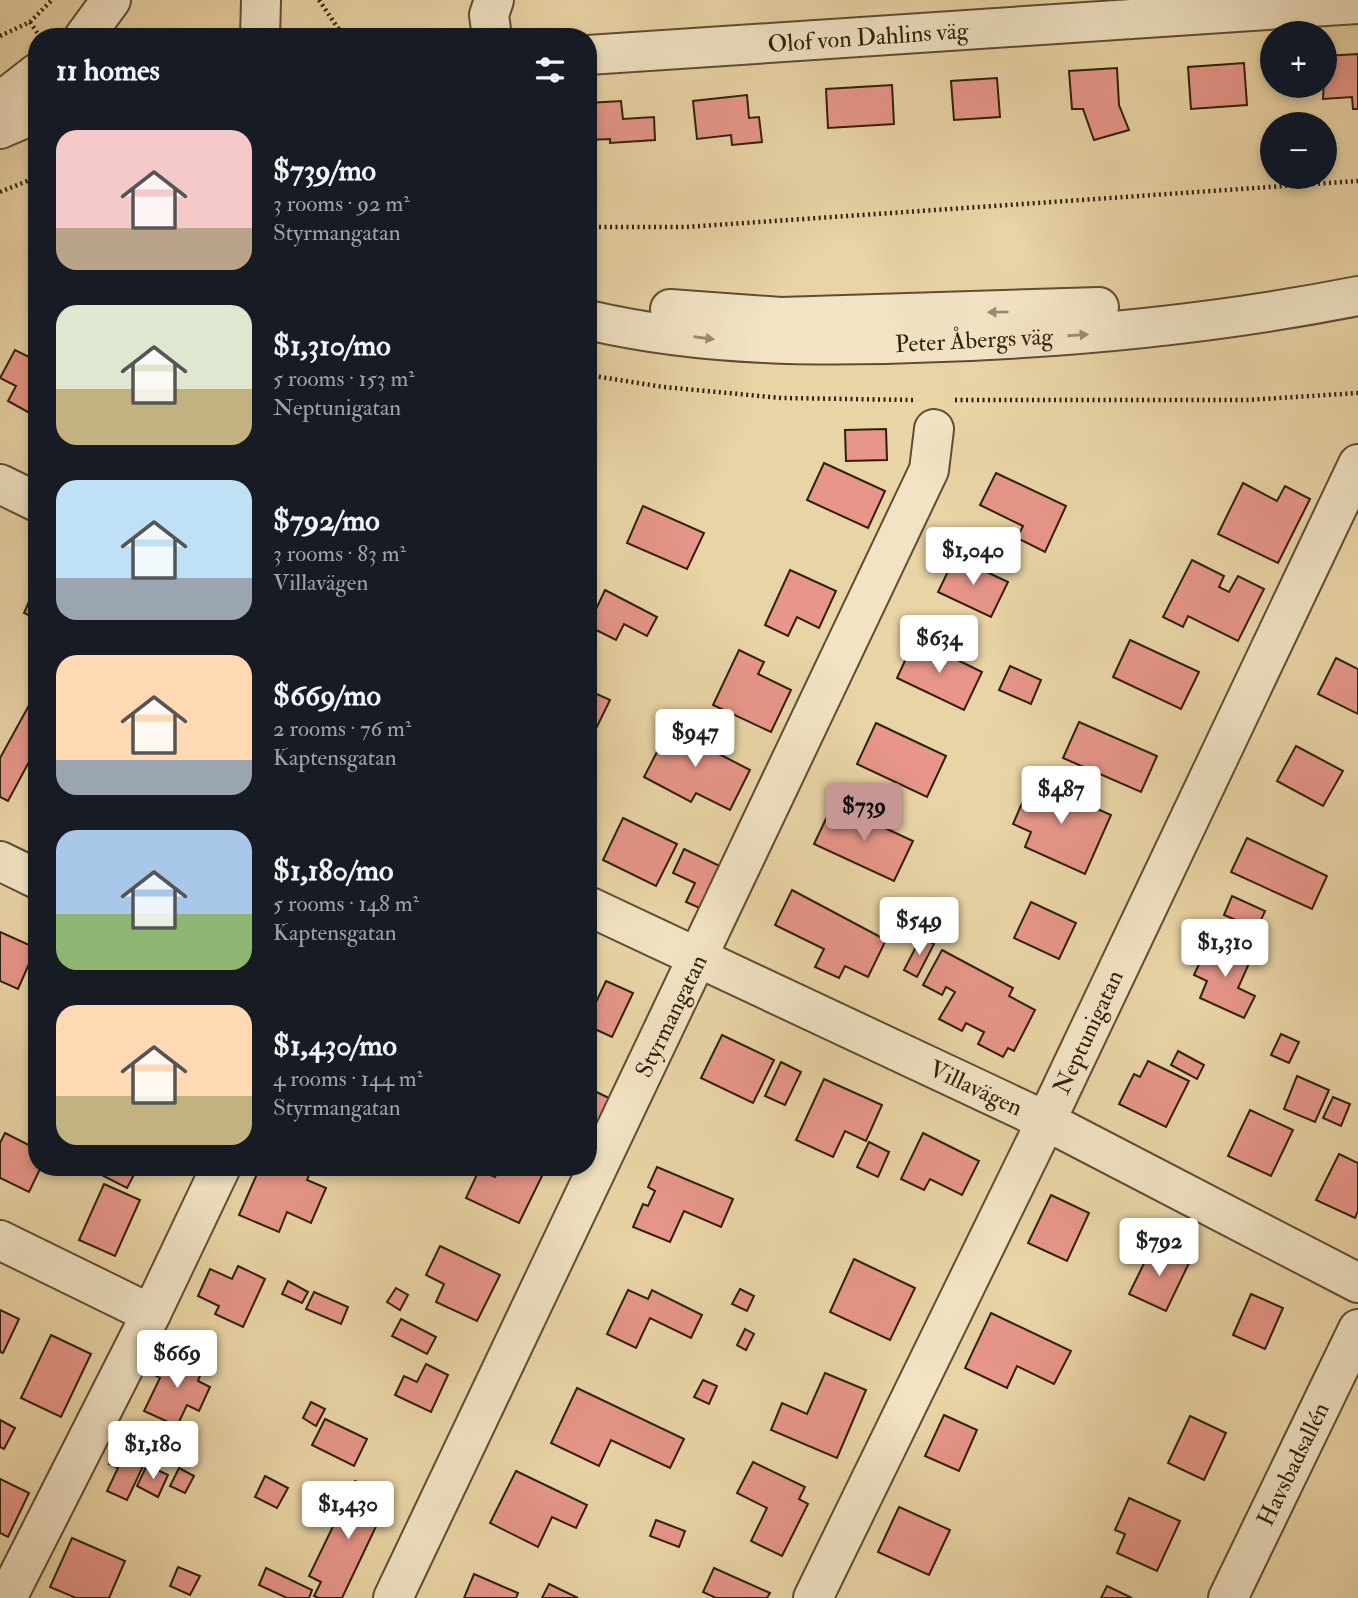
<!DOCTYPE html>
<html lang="en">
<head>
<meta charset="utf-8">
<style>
	:root { --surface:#171b24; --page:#242831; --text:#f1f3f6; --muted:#9ea1a6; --accent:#c59692 }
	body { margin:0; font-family:"IM FELL Double Pica",serif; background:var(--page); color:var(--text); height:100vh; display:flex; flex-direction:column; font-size:26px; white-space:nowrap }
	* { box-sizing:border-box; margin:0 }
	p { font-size:23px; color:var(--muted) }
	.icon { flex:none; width:38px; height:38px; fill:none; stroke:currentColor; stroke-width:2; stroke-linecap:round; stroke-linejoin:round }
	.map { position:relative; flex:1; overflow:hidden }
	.sheet { position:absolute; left:28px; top:28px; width:569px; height:1148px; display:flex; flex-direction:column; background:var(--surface); border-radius:28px; box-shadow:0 4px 10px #0003 }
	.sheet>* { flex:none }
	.tools { position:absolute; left:1260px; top:21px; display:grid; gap:14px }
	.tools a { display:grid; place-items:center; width:77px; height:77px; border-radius:50%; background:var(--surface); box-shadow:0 4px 10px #0003; font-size:35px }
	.price { position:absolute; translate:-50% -60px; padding:0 16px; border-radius:7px; background:#fff; color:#222; font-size:23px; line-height:46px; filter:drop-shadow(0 2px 4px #0008) }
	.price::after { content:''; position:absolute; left:50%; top:42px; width:21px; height:16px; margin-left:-10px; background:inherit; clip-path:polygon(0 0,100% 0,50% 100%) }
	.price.active { background:var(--accent); color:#111 }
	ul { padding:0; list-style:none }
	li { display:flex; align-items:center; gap:21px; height:175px; padding:0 28px }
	li span { display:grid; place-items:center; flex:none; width:196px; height:140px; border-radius:21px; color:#555 }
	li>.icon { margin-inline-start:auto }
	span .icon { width:84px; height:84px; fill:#fffc; stroke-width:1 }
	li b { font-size:30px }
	h2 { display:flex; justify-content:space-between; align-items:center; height:84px; padding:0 28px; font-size:30px }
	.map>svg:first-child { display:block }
	.building { fill:#e79689; stroke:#2f200e; stroke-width:2 }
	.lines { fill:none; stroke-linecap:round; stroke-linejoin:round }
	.minor-casing { stroke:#5e4d34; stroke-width:42 }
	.path { stroke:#2f200e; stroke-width:4.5; stroke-dasharray:2 3.5; stroke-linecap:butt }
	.minor { stroke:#f1e3c4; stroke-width:38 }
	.oneway { fill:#9a8b72 }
	.labels { text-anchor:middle; stroke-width:5; stroke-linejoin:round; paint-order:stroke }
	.street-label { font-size:24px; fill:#2f200e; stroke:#f1e3c4 }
</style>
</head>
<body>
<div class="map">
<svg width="1358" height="1598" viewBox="0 0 1358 1598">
	<rect width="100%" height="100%" fill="#e9d4a5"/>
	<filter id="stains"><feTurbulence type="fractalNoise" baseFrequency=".00286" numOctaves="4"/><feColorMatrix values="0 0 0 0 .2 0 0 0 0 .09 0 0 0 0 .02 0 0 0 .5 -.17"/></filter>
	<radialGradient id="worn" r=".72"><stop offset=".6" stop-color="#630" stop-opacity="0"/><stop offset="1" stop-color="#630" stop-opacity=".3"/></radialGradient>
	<g class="building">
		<polygon points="1358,54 1358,109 1353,109 1352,97 1323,99 1325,56"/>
		<polygon points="1244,63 1247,105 1191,109 1188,67"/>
		<polygon points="1117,68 1119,105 1129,130 1094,140 1083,109 1072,109 1069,71"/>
		<polygon points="997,78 1000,117 954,120 951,81"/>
		<polygon points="892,85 894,124 828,128 826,89"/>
		<polygon points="747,95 749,118 759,117 762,142 732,145 731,135 697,139 693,101"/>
		<polygon points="621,101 623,119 654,117 655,140 610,143 610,139 588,140 588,103"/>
		<polygon points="37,343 37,417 8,401 16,386 0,378 15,350 29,357"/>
		<polygon points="886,429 887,460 846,461 845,430"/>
		<polygon points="824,463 885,491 868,528 807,500"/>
		<polygon points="996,473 1066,506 1045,552 1017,538 1023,526 980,505"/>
		<polygon points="1243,483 1277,501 1285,486 1310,499 1278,563 1218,534"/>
		<polygon points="643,506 704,533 687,569 627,543"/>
		<polygon points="955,557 1008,582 991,617 938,592"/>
		<polygon points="1192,560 1224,576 1219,587 1229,592 1238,576 1264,589 1238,641 1188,616 1183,627 1163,617"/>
		<polygon points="790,570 836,591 819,628 797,617 788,636 765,625"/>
		<polygon points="37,583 37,619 24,613"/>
		<polygon points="605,590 657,617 647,636 624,624 616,640 588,626"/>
		<polygon points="915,639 982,672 964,710 897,678"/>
		<polygon points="1130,640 1199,672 1181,709 1113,677"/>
		<polygon points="739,650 764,662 758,674 791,690 771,732 713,705"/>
		<polygon points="1336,658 1358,669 1358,714 1318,694"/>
		<polygon points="1010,666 1041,680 1031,704 999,690"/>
		<polygon points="588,690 610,700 591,739 588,738"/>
		<polygon points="33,698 37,700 37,747 8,801 0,797 0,758"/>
		<polygon points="673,721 696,732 692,740 750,770 730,810 696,793 691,802 644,777"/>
		<polygon points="1079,722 1157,756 1141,792 1063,758"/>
		<polygon points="876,723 946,756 927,797 857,764"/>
		<polygon points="1296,746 1343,771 1323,806 1277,781"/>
		<polygon points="1032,780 1111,815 1085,874 1025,847 1031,832 1013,824"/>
		<polygon points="833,804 913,841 894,881 814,844"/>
		<polygon points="623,818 677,844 656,886 603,860"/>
		<polygon points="1247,838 1327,876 1312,909 1231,872"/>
		<polygon points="684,849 722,867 702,909 686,902 695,883 673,873"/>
		<polygon points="792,890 886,940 868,977 845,966 839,978 815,967 824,949 775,925"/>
		<polygon points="1232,896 1265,911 1257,929 1224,915"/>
		<polygon points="1031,902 1076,923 1059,959 1014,938"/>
		<polygon points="0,932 36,948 18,989 0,981"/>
		<polygon points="921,937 934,944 917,977 904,970"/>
		<polygon points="1210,940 1251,959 1238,988 1255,996 1244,1018 1200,998 1207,981 1194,975"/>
		<polygon points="942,950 1013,988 1009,996 1035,1010 1014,1051 1008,1048 1003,1057 978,1044 984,1032 966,1023 962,1031 939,1019 955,992 946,987 942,995 923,985"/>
		<polygon points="606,981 633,993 612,1037 588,1026 588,1019"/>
		<polygon points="1281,1034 1299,1042 1289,1063 1271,1055"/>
		<polygon points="722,1035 774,1060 753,1103 701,1078"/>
		<polygon points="1178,1051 1204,1065 1197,1079 1171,1065"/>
		<polygon points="1148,1061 1189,1081 1166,1127 1119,1104 1134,1074 1140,1077"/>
		<polygon points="781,1062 801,1072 785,1105 765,1096"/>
		<polygon points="1297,1076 1329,1090 1315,1122 1284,1109"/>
		<polygon points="824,1079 882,1105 866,1141 845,1131 833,1157 796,1140"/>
		<polygon points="588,1088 609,1098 588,1143"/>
		<polygon points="1333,1097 1350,1104 1341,1126 1323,1118"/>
		<polygon points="1250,1110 1293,1130 1271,1176 1228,1156"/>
		<polygon points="5,1133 37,1149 37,1167 41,1167 29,1192 0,1178 0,1143"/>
		<polygon points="923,1133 979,1161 962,1195 930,1179 924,1190 901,1179"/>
		<polygon points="869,1142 889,1152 878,1177 857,1167"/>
		<polygon points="1339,1154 1358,1163 1358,1211 1355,1218 1316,1200"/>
		<polygon points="86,1167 138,1167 127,1188"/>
		<polygon points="260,1167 289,1167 309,1175 307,1180 326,1188 311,1223 287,1212 279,1232 239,1215"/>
		<polygon points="500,1167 523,1167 542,1176 519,1223 466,1198 479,1170 495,1177"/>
		<polygon points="657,1167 733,1199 721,1227 684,1211 670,1242 633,1227 643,1204 648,1206 655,1191 648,1187"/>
		<polygon points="104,1184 140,1200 115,1256 79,1240"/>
		<polygon points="1051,1195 1089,1213 1067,1261 1028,1243"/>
		<polygon points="1153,1245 1189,1263 1166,1311 1129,1294"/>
		<polygon points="440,1246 500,1275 477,1321 436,1302 444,1284 426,1275"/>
		<polygon points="854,1259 915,1288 890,1340 830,1312"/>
		<polygon points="238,1266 265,1279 243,1327 215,1314 219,1306 198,1296 210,1269 232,1279"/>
		<polygon points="288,1281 308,1292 302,1303 282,1294"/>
		<polygon points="396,1288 408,1295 400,1310 387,1302"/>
		<polygon points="740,1289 754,1296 747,1311 732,1304"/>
		<polygon points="628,1290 648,1299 652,1290 702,1315 691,1338 650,1318 636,1348 607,1334"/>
		<polygon points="314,1292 348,1307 341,1324 306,1309"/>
		<polygon points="1251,1294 1283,1308 1265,1349 1233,1335"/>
		<polygon points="0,1310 19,1319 3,1353 0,1352"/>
		<polygon points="991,1313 1071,1351 1054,1384 1017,1366 1007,1388 965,1368"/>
		<polygon points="401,1319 436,1337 427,1354 392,1336"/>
		<polygon points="745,1329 754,1334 746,1350 737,1345"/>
		<polygon points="51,1335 91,1354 61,1417 21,1398"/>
		<polygon points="169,1353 203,1368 198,1381 210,1387 199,1411 187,1405 177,1426 144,1411 160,1378 153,1374 158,1364 163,1367"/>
		<polygon points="426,1364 448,1375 431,1412 395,1395 404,1376 417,1382"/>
		<polygon points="825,1373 866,1390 837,1458 771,1430 782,1403 807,1414"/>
		<polygon points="703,1380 717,1386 709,1404 694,1397"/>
		<polygon points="577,1388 684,1439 670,1468 611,1440 599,1466 551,1443"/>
		<polygon points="311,1402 325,1409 316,1426 303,1418"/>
		<polygon points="944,1415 977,1430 959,1471 925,1456"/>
		<polygon points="1190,1416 1226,1433 1204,1480 1168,1463"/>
		<polygon points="325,1419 367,1439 354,1466 312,1445"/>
		<polygon points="0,1420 15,1428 4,1449 0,1447"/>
		<polygon points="117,1448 145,1462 127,1500 107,1491 118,1468 109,1464"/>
		<polygon points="753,1462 805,1487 799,1499 808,1504 782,1556 751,1541 767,1508 737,1493"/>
		<polygon points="147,1465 168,1475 158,1497 137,1486"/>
		<polygon points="179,1468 194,1476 185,1493 170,1486"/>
		<polygon points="516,1471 587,1505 576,1528 552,1517 538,1547 490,1523"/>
		<polygon points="265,1476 288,1488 277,1508 255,1497"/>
		<polygon points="0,1479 29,1493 8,1537 0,1533"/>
		<polygon points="355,1481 390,1497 342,1598 319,1598 314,1596 321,1582 309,1576"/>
		<polygon points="1129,1498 1180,1521 1157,1571 1117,1553 1125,1534 1115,1530"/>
		<polygon points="899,1507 950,1530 929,1575 878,1552"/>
		<polygon points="656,1520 685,1531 679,1547 650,1536"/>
		<polygon points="72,1538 125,1561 109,1598 76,1598 50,1587"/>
		<polygon points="178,1567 200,1576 190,1595 170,1586"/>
		<polygon points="266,1568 312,1590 309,1598 287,1598 259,1585"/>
		<polygon points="714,1568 770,1593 767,1598 716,1598 703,1592"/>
		<polygon points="474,1574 518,1593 516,1598 464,1598"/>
		<polygon points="549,1584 578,1598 542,1598"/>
		<polygon points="1107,1586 1132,1598 1101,1598"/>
	</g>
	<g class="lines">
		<g class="minor-casing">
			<g id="minor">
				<polyline points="84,37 111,0"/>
				<polyline points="260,37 261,0"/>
				<polyline points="492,37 489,15 494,0"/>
				<polyline points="588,55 1358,4"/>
				<polyline points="0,102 37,73"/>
				<polyline points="0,129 37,113"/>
				<polyline points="670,309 781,317 1099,307"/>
				<path d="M588 320C704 347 823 347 942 342 1082 337 1221 323 1358 296"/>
				<polyline points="0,484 37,502"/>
				<polyline points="0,861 37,879"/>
				<polyline points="588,906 1046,1121 1358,1283"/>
				<polyline points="0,1240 151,1314"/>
				<polyline points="7,1598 151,1314 221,1167"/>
				<polyline points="393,1598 929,470 934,429"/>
				<polyline points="813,1598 1046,1121 1358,464"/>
				<polyline points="1228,1598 1358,1329"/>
			</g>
		</g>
		<g class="path">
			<polyline points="319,0 344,37"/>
			<polyline points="30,22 40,37"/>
			<polyline points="0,36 30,22 52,0"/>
			<polyline points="0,192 37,177"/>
			<polyline points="588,227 686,227 1358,181"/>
			<polyline points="588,375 663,387 782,398 915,400"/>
			<polyline points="955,400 1247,400 1358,393"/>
		</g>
		<use href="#minor" class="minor"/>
	</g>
	<defs><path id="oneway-solid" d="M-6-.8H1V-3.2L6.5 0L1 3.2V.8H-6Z" transform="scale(1.75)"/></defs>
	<g class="oneway">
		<use href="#oneway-solid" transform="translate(998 312) rotate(179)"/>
		<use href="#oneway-solid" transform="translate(1078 335) rotate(-4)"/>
		<use href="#oneway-solid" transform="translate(704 338) rotate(8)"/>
	</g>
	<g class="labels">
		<g class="street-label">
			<text transform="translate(868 37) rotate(-4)" y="8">Olof von Dahlins väg</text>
			<text transform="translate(974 340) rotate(-3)" y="8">Peter Åbergs väg</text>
			<text transform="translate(671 1016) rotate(-64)" y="8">Styrmangatan</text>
			<text transform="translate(1088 1032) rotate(-65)" y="8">Neptunigatan</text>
			<text transform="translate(976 1088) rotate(25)" y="8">Villavägen</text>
			<text transform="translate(1293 1464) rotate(-64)" y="8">Havsbadsallén</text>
		</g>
	</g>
	<rect width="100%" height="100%" filter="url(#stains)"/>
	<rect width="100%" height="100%" fill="url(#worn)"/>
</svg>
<div class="tools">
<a>+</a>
<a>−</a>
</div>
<b class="price" style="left:973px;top:587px">$1,040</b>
<b class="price" style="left:939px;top:675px">$634</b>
<b class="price" style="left:695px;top:769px">$947</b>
<b class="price" style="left:1061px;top:826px">$487</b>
<b class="price active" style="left:864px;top:843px">$739</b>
<b class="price" style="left:919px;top:957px">$549</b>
<b class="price" style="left:1225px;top:979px">$1,310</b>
<b class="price" style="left:1159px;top:1278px">$792</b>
<b class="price" style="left:177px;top:1390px">$669</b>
<b class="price" style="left:153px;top:1481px">$1,180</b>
<b class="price" style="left:348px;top:1541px">$1,430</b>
<section class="sheet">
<h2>11 homes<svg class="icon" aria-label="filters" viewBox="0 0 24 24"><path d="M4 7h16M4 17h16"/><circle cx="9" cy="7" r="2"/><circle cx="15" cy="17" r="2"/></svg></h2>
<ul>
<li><span style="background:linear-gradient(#f6c9c9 70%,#b9a48a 0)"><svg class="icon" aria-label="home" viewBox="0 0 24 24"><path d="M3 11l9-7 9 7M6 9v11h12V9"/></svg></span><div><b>$739/mo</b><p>3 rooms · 92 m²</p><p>Styrmangatan</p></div></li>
<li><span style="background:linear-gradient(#dfe7d0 60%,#c2b280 0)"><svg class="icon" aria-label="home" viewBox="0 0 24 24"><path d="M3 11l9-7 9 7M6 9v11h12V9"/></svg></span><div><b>$1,310/mo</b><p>5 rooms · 153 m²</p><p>Neptunigatan</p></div></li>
<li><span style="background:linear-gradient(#bfe0f5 70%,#9aa5b1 0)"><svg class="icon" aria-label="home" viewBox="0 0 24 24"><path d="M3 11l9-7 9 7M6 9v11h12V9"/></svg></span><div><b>$792/mo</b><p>3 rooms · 83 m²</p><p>Villavägen</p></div></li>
<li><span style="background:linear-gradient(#ffd9b3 75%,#9aa5b1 0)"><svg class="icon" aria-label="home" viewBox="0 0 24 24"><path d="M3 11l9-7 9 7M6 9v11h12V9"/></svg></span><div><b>$669/mo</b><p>2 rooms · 76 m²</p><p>Kaptensgatan</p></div></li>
<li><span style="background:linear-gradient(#a9c7e8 60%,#8fb573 0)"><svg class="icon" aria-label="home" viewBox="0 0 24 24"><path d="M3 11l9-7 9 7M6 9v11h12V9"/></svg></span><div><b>$1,180/mo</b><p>5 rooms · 148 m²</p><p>Kaptensgatan</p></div></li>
<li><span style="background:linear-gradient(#ffd9b3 65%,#c2b280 0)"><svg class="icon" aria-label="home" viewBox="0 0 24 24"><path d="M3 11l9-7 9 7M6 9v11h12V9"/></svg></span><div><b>$1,430/mo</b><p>4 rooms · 144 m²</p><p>Styrmangatan</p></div></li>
</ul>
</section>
</div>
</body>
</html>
